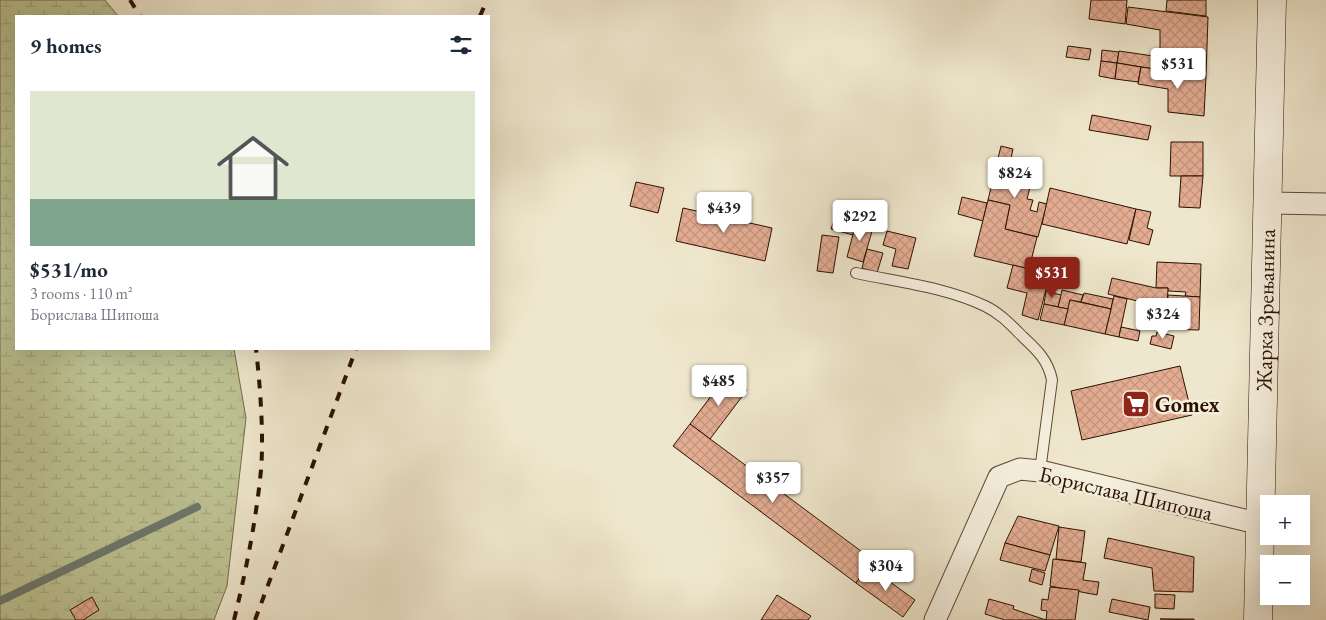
<!DOCTYPE html>
<html lang="en">
<head>
<meta charset="utf-8">
<style>
	:root { --surface:#fff; --page:#f2f2f3; --text:#1f2937; --muted:#747a83; --line:#e0e1e3; --accent:#8f2418 }
	body { margin:0; font-family:"EB Garamond",serif; background:var(--page); color:var(--text); height:100vh; display:flex; flex-direction:column; font-size:19px; white-space:nowrap }
	* { box-sizing:border-box; margin:0 }
	p { font-size:16px; color:var(--muted) }
	.icon { flex:none; width:28px; height:28px; fill:none; stroke:currentColor; stroke-width:2; stroke-linecap:round; stroke-linejoin:round }
	.map { position:relative; flex:1; overflow:hidden }
	.details { position:absolute; left:15px; top:15px; width:475px; height:335px; display:flex; flex-direction:column; background:var(--surface); border-radius:0px; box-shadow:0 5px 20px #0002 }
	.details>* { flex:none }
	.tools { position:absolute; left:1260px; top:495px; display:grid; gap:10px }
	.tools a { display:grid; place-items:center; width:50px; height:50px; border-radius:0px; background:var(--surface); box-shadow:0 5px 20px #0002; font-size:25px }
	.price { position:absolute; translate:-50% -42px; padding:0 11px; border-radius:5px; background:#fff; color:#222; font-size:16px; line-height:32px; filter:drop-shadow(0 1px 2px #0008) }
	.price::after { content:''; position:absolute; left:50%; top:30px; width:15px; height:11px; margin-left:-8px; background:inherit; clip-path:polygon(0 0,100% 0,50% 100%) }
	.price.active { background:var(--accent); color:#fff }
	ul { padding:0; list-style:none }
	li { display:grid; align-content:center; gap:10px; height:265px; padding:0 15px }
	li+li { border-top:1px solid var(--line) }
	li span { display:grid; place-items:center; height:155px; border-radius:0px; color:#555 }
	li>.icon { margin-inline-start:auto }
	span .icon { width:90px; height:90px; fill:#fffc; stroke-width:1 }
	li b { font-size:21px }
	h2 { display:flex; justify-content:space-between; align-items:center; height:60px; padding:0 15px; font-size:21px }
	.map>svg:first-child { display:block }
	.wetland { fill:url(#wetland-marsh); stroke:#756a4a }
	.lines { fill:none; stroke-linecap:round; stroke-linejoin:round }
	.stream { stroke:#6e796f; stroke-width:8 }
	.building { fill:url(#building-cross-hatch); stroke:#2c1100 }
	.lane-casing { stroke:#5d4633; stroke-width:12 }
	.street-casing { stroke:#5d4633; stroke-width:23 }
	.secondary-casing { stroke:#2c1100; stroke-width:29 }
	.lane { stroke:#f5efde; stroke-width:10 }
	.street { stroke:#f5efde; stroke-width:21 }
	.secondary { stroke:#f5efde; stroke-width:28 }
	.rail { stroke:#2c1100; stroke-width:4; stroke-dasharray:9 9; stroke-linecap:butt }
	.labels { text-anchor:middle; stroke-width:5; stroke-linejoin:round; paint-order:stroke }
	.street-label { font-size:22px; fill:#2c1100; stroke:#f5efde }
	.poi-label { font-size:22px; font-weight:bold; fill:#2c1100; stroke:#f5efde; text-anchor:start }
</style>
</head>
<body>
<div class="map">
<svg width="1326" height="620" viewBox="0 0 1326 620">
	<defs>
		<pattern id="wetland-marsh" width="20" height="14" patternUnits="userSpaceOnUse" patternTransform="scale(1.25)"><rect width="20" height="14" fill="#bec495"/><path d="M1 5h8M5 5V1M11 12h8M15 12V8" fill="none" stroke="#a3a77f"/></pattern>
		<pattern id="building-cross-hatch" width="8" height="8" patternUnits="userSpaceOnUse" patternTransform="scale(1.25)"><rect width="8" height="8" fill="#e4ad93"/><path d="M0 0l8 8M0 8l8-8" fill="none" stroke="#c4947d"/></pattern>
	</defs>
	<rect width="100%" height="100%" fill="#efe7cd"/>
	<filter id="stains"><feTurbulence type="fractalNoise" baseFrequency=".004" numOctaves="4"/><feColorMatrix values="0 0 0 0 .2 0 0 0 0 .09 0 0 0 0 .02 0 0 0 .5 -.17"/></filter>
	<radialGradient id="worn" r=".72"><stop offset=".6" stop-color="#630" stop-opacity="0"/><stop offset="1" stop-color="#630" stop-opacity=".3"/></radialGradient>
	<polygon class="wetland" points="0,0 105,0 118,16 16,16 16,349 234,349 246,418 227,586 214,620 0,620"/>
	<g class="lines">
		<polyline class="stream" points="0,601 197,507"/>
	</g>
	<g class="building">
		<polygon points="1091,0 1127,0 1125,24 1089,19"/>
		<polygon points="1167,0 1206,0 1206,16 1166,11"/>
		<polygon points="1128,7 1208,17 1206,76 1160,70 1160,30 1126,24"/>
		<polygon points="1068,46 1091,49 1089,60 1066,57"/>
		<polygon points="1102,50 1119,52 1117,63 1101,61"/>
		<polygon points="1119,51 1160,57 1160,70 1117,63"/>
		<polygon points="1101,61 1117,63 1115,79 1099,76"/>
		<polygon points="1117,63 1141,67 1138,82 1115,79"/>
		<polygon points="1141,67 1206,76 1204,116 1168,112 1168,89 1138,84"/>
		<polygon points="1092,115 1151,126 1148,140 1089,130"/>
		<polygon points="1171,142 1203,142 1203,176 1170,176"/>
		<polygon points="1001,146 1013,149 1006,182 1030,187 1027,199 1033,200 1030,210 1037,212 1039,202 1047,204 1038,237 1005,229 1010,205 988,200"/>
		<polygon points="1181,176 1203,176 1200,208 1179,207"/>
		<polygon points="636,182 664,188 658,213 630,206"/>
		<polygon points="1050,188 1136,209 1127,244 1042,224"/>
		<polygon points="962,197 987,203 983,221 958,214"/>
		<polygon points="988,200 1010,205 1005,229 1037,237 1029,269 974,256"/>
		<polygon points="683,208 772,228 765,261 676,241"/>
		<polygon points="1136,209 1151,212 1147,228 1153,230 1149,245 1129,240"/>
		<polygon points="836,215 857,221 853,235 831,229"/>
		<polygon points="856,223 873,228 863,262 847,257"/>
		<polygon points="887,231 916,238 908,269 892,266 896,249 883,245"/>
		<polygon points="822,235 839,237 833,273 817,271"/>
		<polygon points="867,249 883,253 877,273 862,268"/>
		<polygon points="1157,262 1201,264 1200,297 1185,296 1186,292 1168,291 1168,288 1156,288"/>
		<polygon points="1013,265 1050,274 1038,320 1022,315 1027,293 1007,288"/>
		<polygon points="1112,278 1156,288 1168,288 1167,308 1108,294"/>
		<polygon points="1062,290 1083,295 1081,302 1070,300 1068,309 1058,307"/>
		<polygon points="1046,291 1061,295 1058,307 1044,304"/>
		<polygon points="1084,293 1113,299 1111,309 1081,302"/>
		<polygon points="1168,295 1200,297 1199,330 1167,329"/>
		<polygon points="1114,296 1127,299 1119,337 1105,334"/>
		<polygon points="1070,300 1111,309 1105,334 1064,325"/>
		<polygon points="1044,304 1068,309 1064,325 1040,320"/>
		<polygon points="1121,327 1140,331 1138,341 1119,337"/>
		<polygon points="1157,332 1174,336 1171,349 1150,344 1152,336 1156,336"/>
		<polygon points="1180,366 1192,415 1082,440 1071,391"/>
		<polygon points="727,375 747,390 710,439 690,424"/>
		<polygon points="690,424 873,560 856,583 673,446"/>
		<polygon points="1018,516 1059,526 1050,555 1005,543"/>
		<polygon points="1059,527 1085,531 1081,562 1056,559"/>
		<polygon points="1108,538 1194,557 1193,592 1154,591 1152,568 1104,558"/>
		<polygon points="1005,543 1050,555 1045,571 1000,560"/>
		<polygon points="1053,559 1086,563 1083,580 1099,582 1097,595 1050,586"/>
		<polygon points="868,566 915,600 903,617 856,583"/>
		<polygon points="1032,569 1045,573 1042,585 1029,581"/>
		<polygon points="1050,587 1079,590 1075,620 1046,620 1047,611 1041,610 1042,599 1048,600"/>
		<polygon points="1155,594 1175,595 1174,609 1155,608"/>
		<polygon points="777,595 811,616 808,620 761,620"/>
		<polygon points="92,597 99,610 83,620 76,620 70,610"/>
		<polygon points="989,599 1014,606 1013,609 1046,620 1005,620 985,614"/>
		<polygon points="1112,599 1150,607 1148,620 1109,612"/>
		<polygon points="1160,619 1194,619 1194,620"/>
	</g>
	<g class="lines">
		<g class="lane-casing">
			<path id="lane" d="M856 273C898 282 945 287 985 306 1000 313 1011 325 1023 337 1037 350 1048 360 1052 380L1040 471"/>
		</g>
		<g class="street-casing">
			<g id="street">
				<polyline points="1268,203 1326,204"/>
				<polyline points="935,620 999,477 1020,469 1040,471 1261,524"/>
			</g>
		</g>
		<g class="secondary-casing">
			<g id="secondary">
				<path id="s1" d="M1258 620 1272 0"/>
			</g>
		</g>
		<use href="#lane" class="lane"/>
		<use href="#street" class="street"/>
		<use href="#secondary" class="secondary"/>
		<g class="rail">
			<polyline points="130,0 140,16"/>
			<polyline points="480,16 487,0"/>
			<path d="M234 620C246 571 256 521 261 470 264 435 260 384 256 349"/>
			<polyline points="255,620 356,349"/>
		</g>
	</g>
	<defs>
		<g id="supermarket-square" transform="scale(1.4375)"><rect x="-9" y="-9" width="18" height="18" rx="4" fill="#8f2418" stroke="#f5efde"/><path d="M-6-5.5h2.5l.6 2H6L4.5 2H-2.5L-4.4-4H-6ZM-1.5 3.2a1.3 1.3 0 1 0 .1 0ZM3 3.2a1.3 1.3 0 1 0 .1 0Z" fill="#fff"/></g>
	</defs>
	<g fill-rule="evenodd">
		<use href="#supermarket-square" x="1136" y="404"/>
	</g>
	<g class="labels">
		<g class="street-label">
			<text dy="8" stroke="none"><textPath href="#s1" startOffset="310">Жарка Зрењанина</textPath></text>
			<text transform="translate(1126 493) rotate(13)" y="8">Борислава Шипоша</text>
		</g>
		<g class="poi-label">
			<text x="1155" y="412">Gomex</text>
		</g>
	</g>
	<rect width="100%" height="100%" filter="url(#stains)"/>
	<rect width="100%" height="100%" fill="url(#worn)"/>
</svg>
<div class="tools">
<a>+</a>
<a>−</a>
</div>
<b class="price" style="left:1178px;top:90px">$531</b>
<b class="price" style="left:1015px;top:199px">$824</b>
<b class="price" style="left:724px;top:234px">$439</b>
<b class="price" style="left:860px;top:242px">$292</b>
<b class="price active" style="left:1052px;top:299px">$531</b>
<b class="price" style="left:1163px;top:340px">$324</b>
<b class="price" style="left:719px;top:407px">$485</b>
<b class="price" style="left:773px;top:504px">$357</b>
<b class="price" style="left:886px;top:592px">$304</b>
<section class="details">
<h2>9 homes<svg class="icon" aria-label="filters" viewBox="0 0 24 24"><path d="M4 7h16M4 17h16"/><circle cx="9" cy="7" r="2"/><circle cx="15" cy="17" r="2"/></svg></h2>
<ul>
<li><span style="background:linear-gradient(#dfe7d0 70%,#7fa58c 0)"><svg class="icon" aria-label="home" viewBox="0 0 24 24"><path d="M3 11l9-7 9 7M6 9v11h12V9"/></svg></span><div><b>$531/mo</b><p>3 rooms · 110 m²</p><p>Борислава Шипоша</p></div></li>
</ul>
</section>
</div>
</body>
</html>
